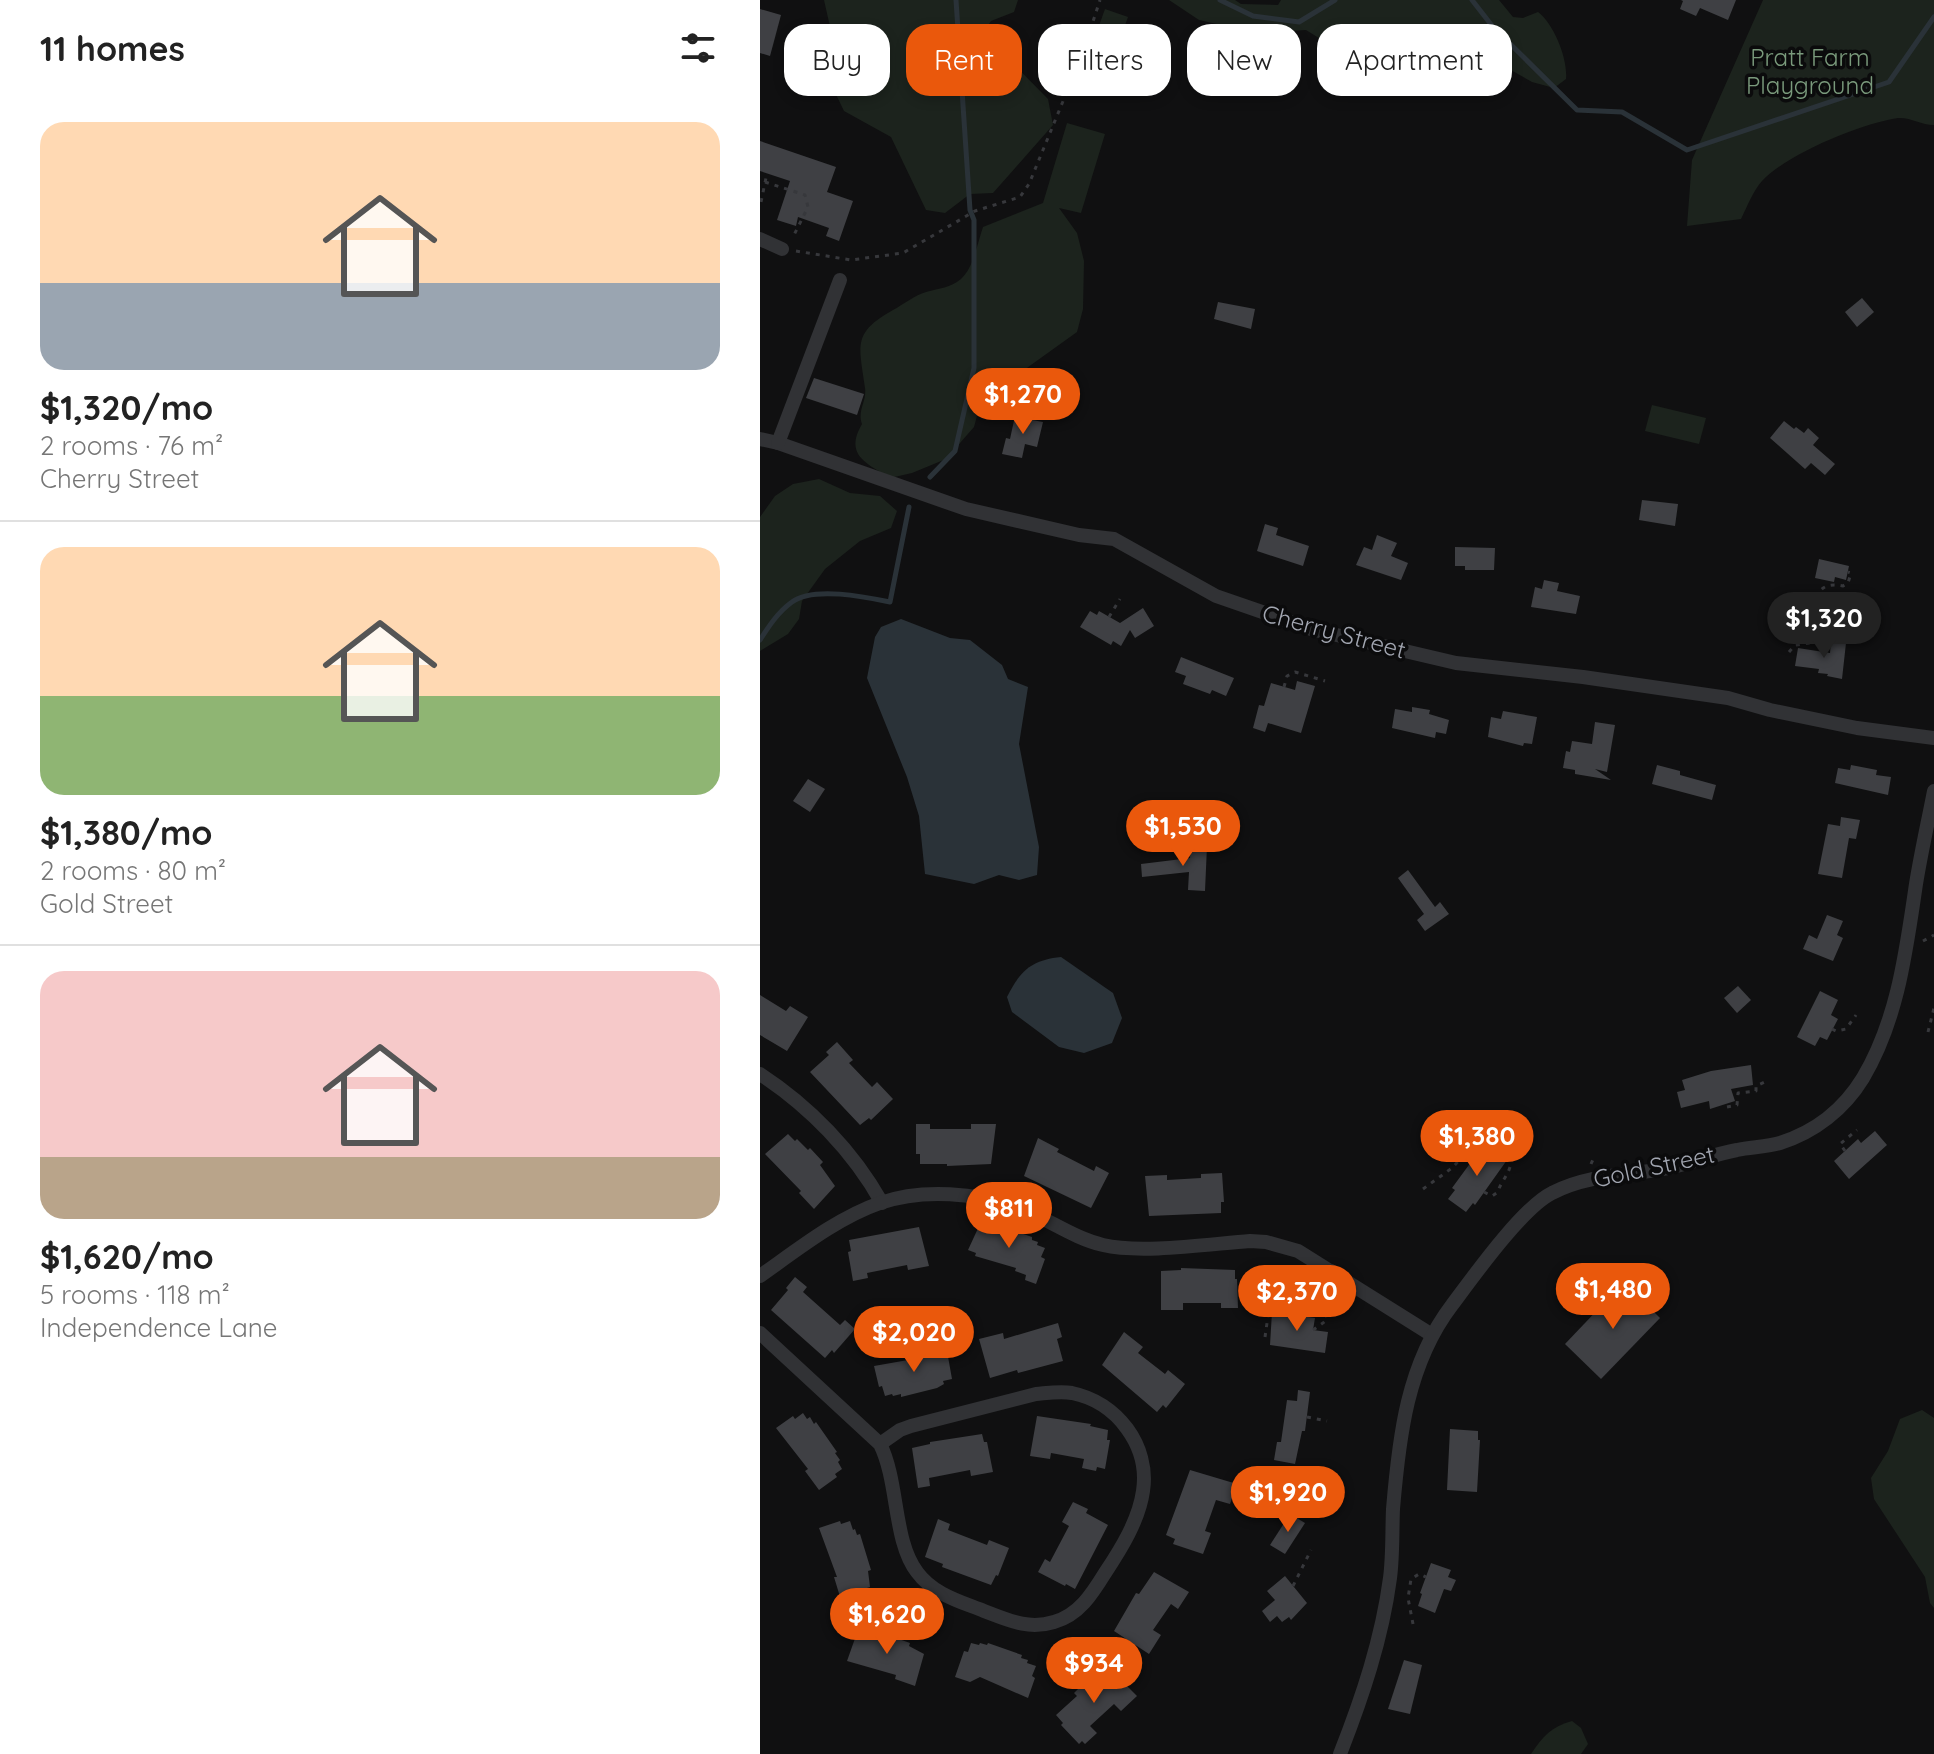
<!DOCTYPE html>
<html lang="en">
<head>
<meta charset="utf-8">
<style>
	:root { --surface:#fff; --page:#f2f2f2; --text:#222; --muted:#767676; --line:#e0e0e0; --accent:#ea580c }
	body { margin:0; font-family:Quicksand,sans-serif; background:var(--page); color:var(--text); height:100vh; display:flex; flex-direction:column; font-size:30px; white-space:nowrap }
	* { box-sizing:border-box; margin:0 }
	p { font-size:26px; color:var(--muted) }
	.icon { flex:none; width:44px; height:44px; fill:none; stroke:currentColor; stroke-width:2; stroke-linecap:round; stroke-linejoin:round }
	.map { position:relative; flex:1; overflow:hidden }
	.side { display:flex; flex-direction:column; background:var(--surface); width:760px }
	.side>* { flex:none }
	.hud { position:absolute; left:24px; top:24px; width:760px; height:72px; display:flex; gap:16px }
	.price { position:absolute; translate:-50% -68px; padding:0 18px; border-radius:28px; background:var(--accent); color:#fff; font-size:26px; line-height:52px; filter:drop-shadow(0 2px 4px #0008) }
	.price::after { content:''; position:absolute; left:50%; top:48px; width:24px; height:18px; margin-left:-12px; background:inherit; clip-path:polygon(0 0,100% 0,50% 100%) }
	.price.selected { background:#222; color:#fff }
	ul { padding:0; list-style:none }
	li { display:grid; align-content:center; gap:16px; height:424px; padding:0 40px }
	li+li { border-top:2px solid var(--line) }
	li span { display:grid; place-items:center; height:248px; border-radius:24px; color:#555 }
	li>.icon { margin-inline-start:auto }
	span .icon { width:144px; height:144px; fill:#fffc; stroke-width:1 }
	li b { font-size:34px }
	h2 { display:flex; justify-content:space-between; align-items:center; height:96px; padding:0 40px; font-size:34px }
	.pill { padding:0 28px; border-radius:24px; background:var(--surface); box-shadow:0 4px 12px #0003; font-size:28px; line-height:72px }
	.pill.selected { background:var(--accent); color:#fff }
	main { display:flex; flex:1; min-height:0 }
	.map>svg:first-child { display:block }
	.green { fill:#1c231d }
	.water { fill:#2a3238 }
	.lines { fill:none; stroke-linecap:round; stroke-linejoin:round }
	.stream { stroke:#2a3238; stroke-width:5 }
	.building { fill:#3f4044 }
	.path { stroke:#37383c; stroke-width:3; stroke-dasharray:4 6; stroke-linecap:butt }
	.minor { stroke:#313235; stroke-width:14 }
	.labels { text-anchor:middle; stroke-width:7; stroke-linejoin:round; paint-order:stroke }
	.park-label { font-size:24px; fill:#7a9a7c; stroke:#0b0b0c }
	.street-label { font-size:24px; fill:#a2a6b1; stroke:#0b0b0c }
</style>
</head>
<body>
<main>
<section class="side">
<h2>11 homes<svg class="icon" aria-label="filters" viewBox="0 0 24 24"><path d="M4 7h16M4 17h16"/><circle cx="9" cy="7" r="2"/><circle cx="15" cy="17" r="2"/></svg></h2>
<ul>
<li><span style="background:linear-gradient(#ffd9b3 65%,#9aa5b1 0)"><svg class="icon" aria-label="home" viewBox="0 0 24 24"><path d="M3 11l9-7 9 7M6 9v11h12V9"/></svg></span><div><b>$1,320/mo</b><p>2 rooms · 76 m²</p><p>Cherry Street</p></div></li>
<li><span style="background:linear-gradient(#ffd9b3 60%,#8fb573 0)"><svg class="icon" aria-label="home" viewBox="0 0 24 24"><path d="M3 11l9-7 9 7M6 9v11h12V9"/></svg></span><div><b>$1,380/mo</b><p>2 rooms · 80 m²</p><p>Gold Street</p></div></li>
<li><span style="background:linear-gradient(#f6c9c9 75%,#b9a48a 0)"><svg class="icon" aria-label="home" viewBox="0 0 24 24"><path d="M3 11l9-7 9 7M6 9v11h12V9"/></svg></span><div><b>$1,620/mo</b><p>5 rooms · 118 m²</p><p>Independence Lane</p></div></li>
</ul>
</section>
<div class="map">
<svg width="1174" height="1754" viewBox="0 0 1174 1754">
	<rect width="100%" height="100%" fill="#101011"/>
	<g class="green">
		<polygon points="64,0 258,0 254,12 231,21 223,33 288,99 293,125 233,193 210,194 185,213 166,210 131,137 84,111 70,82 75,49"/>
		<path d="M409 0H475L481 4 518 5 521 0H739L753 17 763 18 778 12C794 24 808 59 806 79L794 88 772 82 749 69H724L702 78 681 75 651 55 625 60 611 53 575 48 546 30 496 33 439 20Z"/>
		<path d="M1003 0H1174V125C1161 125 1150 117 1138 118 1102 123 1027 154 1002 181 993 191 987 207 981 219L927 226 932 160Z"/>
		<polygon points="345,9 368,17 358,45 335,37"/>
		<path d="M307 123 345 134 321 213 299 208 317 233 324 261 323 309 317 332 221 401 214 427 186 459 152 473 130 478C106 463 84 455 102 424 97 411 107 401 105 388 99 345 92 333 133 310 144 304 155 295 166 292 180 288 190 288 201 279 214 267 217 244 223 227L283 203Z"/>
		<polygon points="892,405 946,418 939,444 885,431"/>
		<polygon points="59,479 90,493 120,496 137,511 131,528 100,541 65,569 42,601 39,619 28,634 0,651 0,517 15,496 33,484"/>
		<polygon points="1162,1410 1174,1418 1174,1608 1170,1603 1165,1577 1114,1499 1111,1478 1128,1451 1140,1419"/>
		<path d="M812 1721 821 1728 828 1744 821 1754H771C782 1737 792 1726 812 1721Z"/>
	</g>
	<g class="water">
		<polygon points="141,619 190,638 210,640 242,665 248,679 268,687 259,744 279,847 277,875 259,880 239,875 214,884 165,874 159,816 147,777 107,678 115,637 121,627"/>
		<path d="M301 957 353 993 362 1018 352 1043 324 1053 299 1047 252 1012 247 997C260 971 271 960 301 957Z"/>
	</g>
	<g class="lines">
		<g class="stream">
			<polyline points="460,0 493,16 539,22 575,0"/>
			<polyline points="712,0 733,27 817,110 862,112 927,150 1129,82 1174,17"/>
			<polyline points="170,477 195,451 214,368 214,220 210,210 196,0"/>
			<path d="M0 640C9 626 18 612 32 602 53 586 106 597 130 602L149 507"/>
		</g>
	</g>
	<g class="building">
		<polygon points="921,0 976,0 968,20 940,8 936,16 920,9 923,1"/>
		<polygon points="0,9 21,15 10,56 0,53"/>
		<polygon points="0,141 76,167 67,192 93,201 79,241 66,236 69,228 38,217 36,226 17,220 30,181 0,171"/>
		<polygon points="1102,298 1114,312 1097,327 1085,312"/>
		<polygon points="458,302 495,309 491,329 454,319"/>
		<polygon points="54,378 104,394 97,415 46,398"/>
		<polygon points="266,414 272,420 283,422 277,447 265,444 262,458 242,454 246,438 250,439 255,416"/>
		<polygon points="1024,421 1034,429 1036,427 1044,433 1048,428 1059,438 1053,445 1075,464 1065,475 1051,463 1045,469 1010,438"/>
		<polygon points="882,500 918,504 915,526 879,520"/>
		<polygon points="505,524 518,528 516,535 549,546 543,566 497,551"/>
		<polygon points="617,535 637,543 631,556 648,563 641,580 596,565 604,547 612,550"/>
		<polygon points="695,547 735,548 734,570 705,570 705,566 695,566"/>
		<polygon points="1059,559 1089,566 1086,580 1075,577 1074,582 1055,578"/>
		<polygon points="784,580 799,583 797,591 820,596 816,614 771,607 775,587 782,589"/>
		<polygon points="383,608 394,626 375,638 370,630 361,646 353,641 351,645 320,627 330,611 337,615 339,611 360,623"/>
		<polygon points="1071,641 1086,643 1082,679 1067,676 1068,674 1058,673 1059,669 1035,666 1038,648 1070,653"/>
		<polygon points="421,657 474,678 466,696 452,690 450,694 423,684 426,676 415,672"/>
		<polygon points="537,681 555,686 541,733 508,723 505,732 493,728 499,705 504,706 511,683 535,690"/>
		<polygon points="652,707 670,710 669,714 689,720 686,734 676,732 675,738 632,728 635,709 652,712"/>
		<polygon points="743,711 777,717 772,744 764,743 763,746 728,737 731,717 741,719"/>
		<polygon points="835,722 855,725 847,772 835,769 851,780 815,774 815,770 803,768 806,751 810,752 812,741 832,744"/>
		<polygon points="897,765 920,771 920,775 956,785 952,800 892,784"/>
		<polygon points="1091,765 1117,770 1116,775 1131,777 1128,795 1075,783 1078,768 1090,770"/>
		<polygon points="48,779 65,789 50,812 33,801"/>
		<polygon points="1081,817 1100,820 1096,839 1089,838 1082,878 1058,874 1068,824 1080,826"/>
		<polygon points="431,845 447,846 445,891 428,890 429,872 382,877 381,864 430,858"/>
		<polygon points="648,870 675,907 680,902 689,914 665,931 657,920 664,914 638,878"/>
		<polygon points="1067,915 1083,921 1077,935 1083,938 1073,961 1043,949 1049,935 1057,939"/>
		<polygon points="978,986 991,1000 977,1013 964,998"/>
		<polygon points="1060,991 1078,1000 1071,1015 1078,1019 1067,1040 1060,1037 1055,1046 1037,1037"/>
		<polygon points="0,995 26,1011 30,1006 48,1017 27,1051 0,1035"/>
		<polygon points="77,1042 93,1060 89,1063 112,1087 117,1082 133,1099 111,1120 109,1118 100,1125 50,1072 69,1055 66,1052"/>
		<polygon points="991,1065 993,1085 971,1089 975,1101 950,1109 949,1101 921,1108 917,1092 925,1090 922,1080 951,1071"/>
		<polygon points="156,1124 170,1124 170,1129 211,1129 211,1124 236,1124 231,1164 187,1166 187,1164 160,1164 160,1154 156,1154"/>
		<polygon points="1115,1131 1127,1145 1089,1179 1074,1161 1098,1139 1101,1143"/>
		<polygon points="28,1134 35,1141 37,1139 48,1150 50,1148 63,1162 60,1165 75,1186 54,1209 39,1193 41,1191 5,1154"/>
		<polygon points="278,1138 299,1149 297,1152 334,1171 336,1166 349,1173 331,1208 264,1176"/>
		<polygon points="725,1143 747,1160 715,1205 713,1203 706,1212 688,1199 695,1190 692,1188"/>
		<polygon points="462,1173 464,1202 461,1202 461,1213 389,1216 385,1176 407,1175 407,1180 441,1178 441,1174"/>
		<polygon points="220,1224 228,1227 229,1224 237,1227 237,1225 272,1237 272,1240 278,1242 277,1245 285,1248 281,1257 285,1259 276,1284 265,1280 266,1275 255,1271 256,1268 215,1256 216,1253 208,1250"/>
		<polygon points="159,1227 169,1266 148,1270 147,1265 107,1273 108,1278 93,1281 88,1252 91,1251 89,1240"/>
		<polygon points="421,1268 475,1270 475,1279 477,1279 478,1308 461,1308 461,1303 423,1303 423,1310 401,1310 401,1271 421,1270"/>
		<polygon points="35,1277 47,1287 43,1292 80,1325 85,1320 95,1329 74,1353 72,1350 65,1358 11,1310 28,1290 26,1288"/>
		<polygon points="864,1282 900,1318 841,1379 805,1344"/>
		<polygon points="512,1312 555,1318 553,1330 568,1332 565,1353 510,1345"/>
		<polygon points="298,1323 302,1337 297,1339 303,1361 258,1373 257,1370 230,1378 219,1339 243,1333 244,1339"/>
		<polygon points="364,1332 383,1347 378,1353 405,1374 408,1370 425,1384 406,1408 403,1405 397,1412 342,1365"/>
		<polygon points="178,1350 178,1353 187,1351 192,1379 183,1381 184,1384 177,1388 141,1397 141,1394 133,1396 132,1394 125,1396 122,1386 119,1387 114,1366 165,1357 164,1353"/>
		<polygon points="538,1390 550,1392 545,1431 542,1431 535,1464 514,1460 517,1442 521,1442 527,1400 537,1401"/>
		<polygon points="43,1413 47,1419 50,1417 54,1424 56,1422 77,1452 75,1453 80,1460 78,1462 82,1469 75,1474 77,1477 59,1490 45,1471 48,1469 16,1428 33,1416 35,1419"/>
		<polygon points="277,1416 331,1424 330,1426 348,1430 347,1440 350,1440 345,1469 337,1467 336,1471 322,1468 324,1459 291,1453 290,1459 270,1456"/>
		<polygon points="690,1429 718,1431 718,1440 720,1440 717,1492 687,1490"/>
		<polygon points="222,1434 224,1442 227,1442 233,1472 211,1476 210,1470 169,1478 170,1486 158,1488 152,1448 170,1444 170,1442"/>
		<polygon points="430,1470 477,1484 470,1504 456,1500 445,1531 451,1533 443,1554 413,1544 415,1539 406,1535"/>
		<polygon points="313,1502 328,1509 326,1513 348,1525 315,1589 306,1584 305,1586 278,1572 285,1559 290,1562 309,1526 302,1522"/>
		<polygon points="530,1514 545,1523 525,1554 510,1545"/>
		<polygon points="178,1519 190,1524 188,1530 227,1545 229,1540 249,1548 238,1576 236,1575 231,1585 182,1567 183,1564 165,1557"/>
		<polygon points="80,1521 81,1524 90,1521 93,1530 95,1529 97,1535 100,1534 111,1570 108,1571 110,1587 101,1590 102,1593 81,1600 74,1577 77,1577 59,1528"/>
		<polygon points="671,1563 691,1570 688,1577 696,1580 691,1591 684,1589 675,1613 658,1606 662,1594 660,1593"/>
		<polygon points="394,1572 429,1592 418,1609 411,1604 393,1630 401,1635 389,1654 354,1631 376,1593 379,1594"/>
		<polygon points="525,1576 547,1603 531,1620 529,1617 522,1622 517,1616 510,1622 502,1611 515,1600 507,1591"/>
		<polygon points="98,1630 107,1633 108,1631 115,1633 116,1631 150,1643 149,1646 164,1654 155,1686 135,1679 136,1675 87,1661"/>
		<polygon points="211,1643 219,1645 220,1643 227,1645 228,1643 262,1655 261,1658 268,1660 267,1663 276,1666 272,1676 275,1678 268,1698 220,1677 210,1682 195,1677 204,1651 208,1652"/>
		<polygon points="644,1660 662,1665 650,1714 628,1709"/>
		<polygon points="347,1670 355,1678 357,1676 377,1696 361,1711 354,1704 330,1726 337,1733 325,1744 322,1741 319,1744 301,1725 303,1723 296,1715 317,1696 314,1693 325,1682 328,1685"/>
	</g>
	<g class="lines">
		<g class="path">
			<polyline points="5,182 45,195 48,207 33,237"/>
			<polyline points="1,202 7,173"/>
			<polyline points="36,251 91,260 143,253 215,211 260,197 269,184 322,55 340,0"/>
			<polyline points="349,617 360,599"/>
			<path d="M1029 652 1035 645C1051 643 1055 644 1064 629L1052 608C1057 590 1064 582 1083 586L1088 583 1091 573 1088 572"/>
			<polyline points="524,687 527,676 535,672 565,681"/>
			<polyline points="1163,941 1174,935"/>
			<polyline points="1072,1029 1076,1031 1086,1029 1096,1015"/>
			<polyline points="1168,1032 1174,1008"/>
			<polyline points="967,1107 977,1105 978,1093 996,1091 996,1086 1009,1080"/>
			<polyline points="1085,1151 1080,1144 1097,1130"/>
			<polyline points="831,1164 835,1155"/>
			<polyline points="663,1189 692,1168 706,1153"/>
			<path d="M724 1192 732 1196 738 1192C740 1183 747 1177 750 1167 752 1160 753 1153 755 1146"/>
			<polyline points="553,1330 567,1320 564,1303"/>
			<polyline points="505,1337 509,1309 553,1315"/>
			<polyline points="547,1417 567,1421"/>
			<polyline points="537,1518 546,1505"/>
			<polyline points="533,1586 551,1550"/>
			<polyline points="653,1624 648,1598 651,1579 659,1574 666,1577"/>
		</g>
		<g class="minor">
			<polyline points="0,239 22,249"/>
			<polyline points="0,439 18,443 206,509 319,535 354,539 456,596 551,629 696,663 823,677 968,698 1010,710 1097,728 1174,738"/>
			<polyline points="18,443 80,280"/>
			<path d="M0 1074C49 1106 93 1151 122 1203"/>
			<path d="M0 1276C37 1250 77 1218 120 1203 163 1188 217 1193 259 1208 287 1218 313 1238 343 1245 381 1254 449 1244 490 1241L506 1242 538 1251 672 1335"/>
			<polyline points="495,1282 551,1292 560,1287 571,1271"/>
			<path d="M0 1333 120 1444C139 1482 133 1541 157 1572 173 1594 199 1601 224 1611 248 1620 268 1630 294 1622 319 1615 332 1594 345 1573 361 1549 379 1520 383 1491 390 1446 357 1402 312 1393 300 1391 288 1393 276 1394L151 1426 140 1430 120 1444"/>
			<path d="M580 1754C602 1698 622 1639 630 1578 633 1555 632 1532 633 1509 639 1437 647 1364 692 1305 713 1277 762 1208 792 1193 824 1176 862 1175 897 1170 924 1166 950 1155 977 1150 991 1147 1007 1147 1020 1143 1055 1132 1084 1109 1103 1078 1138 1019 1146 951 1156 884 1161 853 1168 822 1174 791"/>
		</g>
	</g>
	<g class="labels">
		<g class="park-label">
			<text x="1050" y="66">Pratt Farm<tspan x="1050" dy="28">Playground</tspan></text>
		</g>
		<g class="street-label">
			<text transform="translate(574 632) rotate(15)" y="8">Cherry Street</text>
			<text transform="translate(894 1167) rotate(-12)" y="8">Gold Street</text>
		</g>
	</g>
</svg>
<b class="price" style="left:263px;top:436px">$1,270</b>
<b class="price selected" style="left:1064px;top:660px">$1,320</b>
<b class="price" style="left:423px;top:868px">$1,530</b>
<b class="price" style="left:717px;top:1178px">$1,380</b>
<b class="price" style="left:249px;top:1250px">$811</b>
<b class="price" style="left:853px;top:1331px">$1,480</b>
<b class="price" style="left:537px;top:1333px">$2,370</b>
<b class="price" style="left:154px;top:1374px">$2,020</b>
<b class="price" style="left:528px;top:1534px">$1,920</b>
<b class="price" style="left:127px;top:1656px">$1,620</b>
<b class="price" style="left:334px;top:1705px">$934</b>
<div class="hud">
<a class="pill">Buy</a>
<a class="pill selected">Rent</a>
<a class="pill">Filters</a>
<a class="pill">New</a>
<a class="pill">Apartment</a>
</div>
</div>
</main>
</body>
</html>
